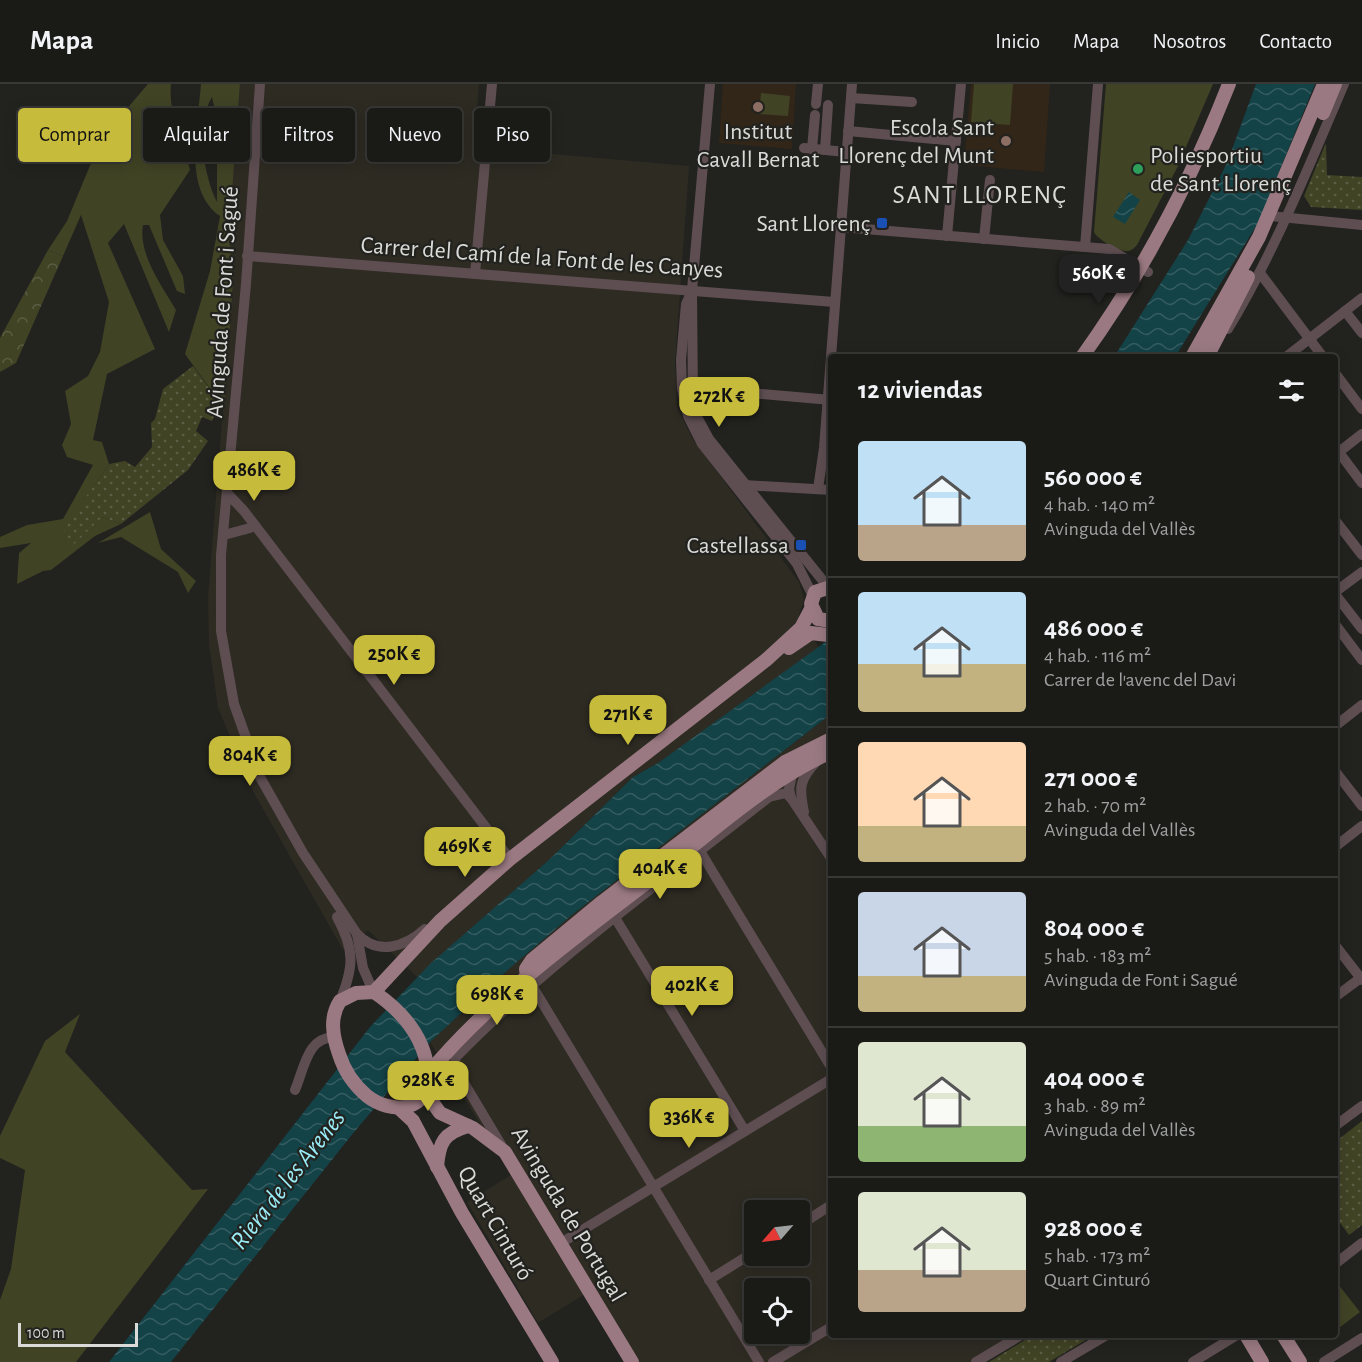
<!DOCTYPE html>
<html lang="es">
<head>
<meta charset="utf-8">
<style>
	:root { --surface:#1a1a17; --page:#232320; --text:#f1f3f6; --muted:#9fa1a1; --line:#383836; --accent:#c7bb3b }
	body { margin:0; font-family:"Alegreya Sans",sans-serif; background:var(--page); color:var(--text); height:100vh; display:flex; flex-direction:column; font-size:22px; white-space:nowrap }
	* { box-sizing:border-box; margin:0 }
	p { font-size:20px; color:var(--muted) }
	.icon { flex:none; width:33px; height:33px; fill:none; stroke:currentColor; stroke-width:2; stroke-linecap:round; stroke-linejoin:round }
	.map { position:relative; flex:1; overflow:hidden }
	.side { position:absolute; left:828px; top:270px; width:510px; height:984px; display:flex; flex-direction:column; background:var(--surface); border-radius:6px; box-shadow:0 3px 15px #0003,0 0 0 2px var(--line) }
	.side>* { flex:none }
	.top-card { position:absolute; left:18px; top:24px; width:570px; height:54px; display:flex; gap:12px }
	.needle { width:39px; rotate:242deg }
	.fabs { position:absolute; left:744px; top:1116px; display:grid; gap:12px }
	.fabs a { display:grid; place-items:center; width:66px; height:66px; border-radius:6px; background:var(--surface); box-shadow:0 3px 15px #0003,0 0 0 2px var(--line); font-size:30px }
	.scale { position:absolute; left:18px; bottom:15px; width:120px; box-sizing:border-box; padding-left:6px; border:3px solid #dadad8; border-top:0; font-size:16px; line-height:21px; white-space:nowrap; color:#dadad8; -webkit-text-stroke:4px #22221f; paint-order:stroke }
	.price { position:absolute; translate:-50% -51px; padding:0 14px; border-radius:12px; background:var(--accent); color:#111; font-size:20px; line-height:39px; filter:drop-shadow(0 2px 3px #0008) }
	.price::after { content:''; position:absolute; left:50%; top:36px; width:18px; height:14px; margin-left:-9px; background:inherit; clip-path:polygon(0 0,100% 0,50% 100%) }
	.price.active { background:#222; color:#fff }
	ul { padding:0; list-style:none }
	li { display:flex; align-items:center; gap:18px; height:150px; padding:0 30px }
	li+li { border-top:2px solid var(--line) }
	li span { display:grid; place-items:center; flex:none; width:168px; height:120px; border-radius:6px; color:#555 }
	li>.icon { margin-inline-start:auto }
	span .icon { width:72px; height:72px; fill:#fffc; stroke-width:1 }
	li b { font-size:26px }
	h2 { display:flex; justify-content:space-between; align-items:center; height:72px; padding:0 30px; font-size:26px }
	.pill { padding:0 21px; border-radius:6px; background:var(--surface); box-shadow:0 3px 15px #0003,0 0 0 2px var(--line); font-size:21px; line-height:54px }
	.pill.active { background:var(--accent); color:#111 }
	header { display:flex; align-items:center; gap:36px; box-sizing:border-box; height:84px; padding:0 30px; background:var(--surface); border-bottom:2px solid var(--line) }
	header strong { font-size:28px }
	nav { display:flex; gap:33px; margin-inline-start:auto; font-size:21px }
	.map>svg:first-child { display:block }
	.built { fill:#2e2b23; fill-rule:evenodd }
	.education { fill:#322618 }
	.grass { fill:#404324; fill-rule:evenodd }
	.forest { fill:url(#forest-crowns) }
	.park { fill:url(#park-dots) }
	.water { fill:url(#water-waves) }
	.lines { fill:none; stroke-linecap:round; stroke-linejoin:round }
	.minor { stroke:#5e4e52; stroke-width:10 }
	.major { stroke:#9a7982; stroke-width:14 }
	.education-dot { fill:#8d6e63; stroke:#22221f; stroke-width:2 }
	.leisure-dot { fill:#2e9e5b; stroke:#22221f; stroke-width:2 }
	.transit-dot { fill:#1a4fb4; stroke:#22221f; stroke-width:2 }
	.labels { text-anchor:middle; stroke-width:4.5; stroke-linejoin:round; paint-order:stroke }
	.poi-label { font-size:24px; fill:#dadad8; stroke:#22221f; text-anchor:end }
	.street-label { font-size:24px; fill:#dadad8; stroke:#22221f }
	.neighbourhood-label { font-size:26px; letter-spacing:1.5px; fill:#dadad8; stroke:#22221f }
	.water-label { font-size:26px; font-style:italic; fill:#99ebf5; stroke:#22221f }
</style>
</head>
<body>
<header>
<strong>Mapa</strong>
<nav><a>Inicio</a><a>Mapa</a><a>Nosotros</a><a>Contacto</a></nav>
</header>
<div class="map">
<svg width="1362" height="1278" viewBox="0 0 1362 1278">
	<defs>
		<pattern id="forest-crowns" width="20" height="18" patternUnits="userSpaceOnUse" patternTransform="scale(1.5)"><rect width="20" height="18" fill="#404324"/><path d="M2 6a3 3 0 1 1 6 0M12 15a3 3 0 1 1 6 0" fill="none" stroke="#5b5e43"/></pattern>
		<pattern id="park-dots" width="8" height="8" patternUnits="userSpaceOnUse" patternTransform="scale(1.5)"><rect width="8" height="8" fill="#404324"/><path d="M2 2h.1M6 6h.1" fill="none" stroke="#5b5e43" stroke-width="1.8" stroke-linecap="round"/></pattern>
		<pattern id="water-waves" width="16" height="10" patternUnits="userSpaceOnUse" patternTransform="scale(1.5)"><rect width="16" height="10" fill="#134247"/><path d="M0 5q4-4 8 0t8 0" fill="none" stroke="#355d61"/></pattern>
	</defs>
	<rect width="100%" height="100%" fill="#22221f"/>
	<g class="built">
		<polygon points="240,0 479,0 474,63 689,82 675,279 677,323 692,354 799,498 804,515 799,531 819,564 658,679 633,693 551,774 417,893 368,846 343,866 254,709 218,624 209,560 208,513 233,199 229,150"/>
		<path d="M831 630V1251H1031L986 1278H627L585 1210 538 1239 467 1118 511 1091 430 958 510 884 573 830ZM754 1126H800V1172H754ZM754 1204H800V1250H754Z"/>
	</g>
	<g class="education">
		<polygon points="723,0 796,0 792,65 719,59"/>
		<polygon points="971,0 1050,0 1044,88 964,81"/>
	</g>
	<g class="grass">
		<path d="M148 0H171C168 31 184 57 190 86L160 131 163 156 183 192 185 210 177 207 149 141H143C138 170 162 202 176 226L169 248 124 140 108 159 155 265 107 290 93 356 102 358 109 380 63 446 102 433 121 440 95 452 51 486 43 487 17 500 19 469 31 459 0 464V453L27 441 63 435 93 381 67 373 62 361 71 340 65 307 88 292 100 268 109 218 81 131 63 172 48 166 67 137 101 55Z"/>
		<path d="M201 0H240L229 150 233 199 224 324 185 270 210 187 220 132C182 106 198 40 201 0ZM212 13 217 36V118C203 91 196 39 212 13Z"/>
		<polygon points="974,0 1013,0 1010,41 971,38"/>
		<path d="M1106 0H1213L1177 84 1137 161C1135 163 1132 166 1129 167 1120 169 1097 155 1094 148Z"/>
		<polygon points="761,9 790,12 788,32 759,30"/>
		<polygon points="150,428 161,465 196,497 188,509 178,488 121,453 98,459"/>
		<polygon points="80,930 65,968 192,1106 208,1105 76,1278 0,1278 0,1216 11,1185 25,1086 0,1074 0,1052 45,957"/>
		<polygon points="1338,1200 1360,1228 1335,1247 1335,1203"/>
	</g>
	<polygon class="forest" points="48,166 63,172 16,279 0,288 0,254"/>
	<g class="park">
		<polygon points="1326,59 1327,91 1362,93 1362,126 1311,123 1304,112"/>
		<polygon points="193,282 220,319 212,337 202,333 196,347 208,357 188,386 121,440 102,433 73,461 63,445 109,380 125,377 135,383 152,363 151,339 155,335 163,305"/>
		<polygon points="1362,1037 1362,1141 1349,1151 1335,1132 1335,1058"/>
		<polygon points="1033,1251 1094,1251 1049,1278 989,1278"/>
	</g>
	<g class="water">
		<polygon points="1256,0 1315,0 1258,139 1175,273 1114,273 1188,156 1227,79"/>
		<polygon points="1129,108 1140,116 1125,140 1113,133"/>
		<polygon points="831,554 831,630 573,830 510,884 430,958 350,1053 171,1278 109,1278 370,943 430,880 551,774 633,693 658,679"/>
	</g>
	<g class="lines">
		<g class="minor">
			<path d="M260 0 246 200 221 471V547L234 620 260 693 303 769 357 850C378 872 405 863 425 845"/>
			<polyline points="710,0 692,206 693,317 697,333 709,355 828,503"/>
			<polyline points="851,14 912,18"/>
			<polyline points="816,20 818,0"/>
			<polyline points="848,47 956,57"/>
			<polyline points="804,64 846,68"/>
			<polyline points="812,65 815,31"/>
			<polyline points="825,66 828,21"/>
			<polyline points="1269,132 1362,141"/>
			<polyline points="840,143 1109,165 1148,188"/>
			<polyline points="947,152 961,0"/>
			<polyline points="984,155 990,96"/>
			<polyline points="1085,163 1098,0"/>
			<polyline points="247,172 834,218"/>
			<polyline points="1260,189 1323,273"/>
			<polyline points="475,190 492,0"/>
			<polyline points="692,207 686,220 681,276 682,305 688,332 702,360 797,480 813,512"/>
			<polyline points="1345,227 1362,249"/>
			<path d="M1228 245C1275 167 1308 84 1344 0"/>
			<polyline points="1286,273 1362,214"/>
			<polyline points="1335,289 1362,325"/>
			<polyline points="692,304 831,316"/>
			<polyline points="1335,363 1362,399"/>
			<polyline points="1335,371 1362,350"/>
			<polyline points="744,401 831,406"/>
			<polyline points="818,405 824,364 852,0"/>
			<polyline points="227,409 244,427 510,775"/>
			<polyline points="1335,436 1362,471"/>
			<polyline points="224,451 250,444"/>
			<polyline points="1335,508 1362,488"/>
			<polyline points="1335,510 1362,545"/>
			<polyline points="1335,540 1362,576"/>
			<polyline points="1335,642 1362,621"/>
			<polyline points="793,686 789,705 791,714 831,774"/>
			<polyline points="1335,687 1362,722"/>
			<path d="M804 728C799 704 799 696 816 678"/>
			<polyline points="1335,763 1362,742"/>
			<polyline points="700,767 831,983"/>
			<polyline points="611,827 745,1047"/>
			<path d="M337 833C355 866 354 883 340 917"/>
			<polyline points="357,850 363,884 373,907"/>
			<polyline points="1335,861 1362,896"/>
			<polyline points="528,895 759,1278"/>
			<polyline points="1335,913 1362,893"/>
			<path d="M295 1006C304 985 308 951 335 954"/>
			<polyline points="1335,1042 1362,1022"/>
			<path d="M503 1064 454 982 456 973C551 876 663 797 769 713L786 709 791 714"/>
			<polyline points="800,1141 831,1121"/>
			<polyline points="561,1159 831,995"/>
			<polyline points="1335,1180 1362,1159"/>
			<polyline points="709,1196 754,1168"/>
			<polyline points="773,1278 831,1243"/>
			<polyline points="976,1278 1021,1251"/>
			<polyline points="1061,1278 1107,1251"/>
			<polyline points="1193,1278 1237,1251"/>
			<polyline points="1324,1278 1362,1254"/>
		</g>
		<g class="major">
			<polyline points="1323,29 1335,0"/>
			<path d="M1082 273C1143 188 1191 97 1229 0"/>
			<polyline points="1192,273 1259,153 1324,0"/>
			<polyline points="1207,273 1248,193"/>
			<polyline points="831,503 815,508 811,520 818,535 831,537"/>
			<polyline points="789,564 811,549 828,551"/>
			<polyline points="527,893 526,885 532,876 602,818 785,678 831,655"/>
			<polyline points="374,908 440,837 510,775 766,576 801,544 811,525"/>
			<path d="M374 908C402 927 425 953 428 989 431 1028 391 1031 367 1012 354 1001 344 986 339 970 333 953 329 934 340 917L356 909Z"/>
			<path d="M428 990C493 911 580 851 659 789 714 746 767 697 831 668"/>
			<polyline points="425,1008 440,1029 473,1044 505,1068 632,1278"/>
			<polyline points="400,1025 413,1037 462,1129 552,1278"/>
			<path d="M437 1083C439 1058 444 1049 468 1042"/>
			<polyline points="1246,1251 1262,1278"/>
			<polyline points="1283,1251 1300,1278"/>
		</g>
	</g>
	<g class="education-dot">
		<circle cx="758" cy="23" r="6"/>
		<circle cx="1006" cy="57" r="6"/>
	</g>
	<circle class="leisure-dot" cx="1138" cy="85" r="6"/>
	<g class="transit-dot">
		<rect x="876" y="133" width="12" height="12" rx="3"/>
		<rect x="795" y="455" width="12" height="12" rx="3"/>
	</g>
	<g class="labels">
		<g class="poi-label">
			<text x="994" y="51">Escola Sant<tspan x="994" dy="28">Llorenç del Munt</tspan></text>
			<text x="758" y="55" text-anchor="middle">Institut<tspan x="758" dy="28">Cavall Bernat</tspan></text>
			<text x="1150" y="79" text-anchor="start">Poliesportiu<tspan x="1150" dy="28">de Sant Llorenç</tspan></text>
			<text x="870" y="147">Sant Llorenç</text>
			<text x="789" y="469">Castellassa</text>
		</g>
		<g class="street-label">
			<text transform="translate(542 173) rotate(4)" y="8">Carrer del Camí de la Font de les Canyes</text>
			<text transform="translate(222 218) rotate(-86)" y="8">Avinguda de Font i Sagué</text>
			<text transform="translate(569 1130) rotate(59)" y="8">Avinguda de Portugal</text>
			<text transform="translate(496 1139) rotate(60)" y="8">Quart Cinturó</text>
		</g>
		<g class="neighbourhood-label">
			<text x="980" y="119">SANT LLORENÇ</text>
		</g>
		<g class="water-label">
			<text transform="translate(287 1095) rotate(-52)" y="9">Riera de les Arenes</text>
		</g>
	</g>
</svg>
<div class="fabs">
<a><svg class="needle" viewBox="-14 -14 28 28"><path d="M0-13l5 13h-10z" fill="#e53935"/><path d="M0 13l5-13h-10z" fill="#9fa1a1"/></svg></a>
<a><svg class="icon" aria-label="locate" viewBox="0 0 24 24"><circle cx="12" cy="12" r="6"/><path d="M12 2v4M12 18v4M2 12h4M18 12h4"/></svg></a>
</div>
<div class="scale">100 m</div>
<b class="price active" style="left:1099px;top:221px">560K €</b>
<b class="price" style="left:719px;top:344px">272K €</b>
<b class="price" style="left:254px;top:418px">486K €</b>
<b class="price" style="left:394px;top:602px">250K €</b>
<b class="price" style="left:628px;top:662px">271K €</b>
<b class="price" style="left:250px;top:703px">804K €</b>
<b class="price" style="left:465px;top:794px">469K €</b>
<b class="price" style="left:660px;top:816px">404K €</b>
<b class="price" style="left:692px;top:933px">402K €</b>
<b class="price" style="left:497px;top:942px">698K €</b>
<b class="price" style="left:428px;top:1028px">928K €</b>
<b class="price" style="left:689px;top:1065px">336K €</b>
<div class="top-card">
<a class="pill active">Comprar</a>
<a class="pill">Alquilar</a>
<a class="pill">Filtros</a>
<a class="pill">Nuevo</a>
<a class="pill">Piso</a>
</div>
<section class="side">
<h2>12 viviendas<svg class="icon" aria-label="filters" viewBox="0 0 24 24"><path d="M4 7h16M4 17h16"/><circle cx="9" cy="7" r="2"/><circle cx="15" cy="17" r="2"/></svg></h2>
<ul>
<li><span style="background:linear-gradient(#bfe0f5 70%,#b9a48a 0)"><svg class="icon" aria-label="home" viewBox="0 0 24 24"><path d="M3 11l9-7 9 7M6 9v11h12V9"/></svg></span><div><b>560 000 €</b><p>4 hab. · 140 m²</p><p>Avinguda del Vallès</p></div></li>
<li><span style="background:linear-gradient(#bfe0f5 60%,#c2b280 0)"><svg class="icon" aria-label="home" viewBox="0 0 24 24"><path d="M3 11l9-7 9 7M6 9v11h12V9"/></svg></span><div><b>486 000 €</b><p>4 hab. · 116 m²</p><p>Carrer de l'avenc del Davi</p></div></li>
<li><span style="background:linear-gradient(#ffd9b3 70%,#c2b280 0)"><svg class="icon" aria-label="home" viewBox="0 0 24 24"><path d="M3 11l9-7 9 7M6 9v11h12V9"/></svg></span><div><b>271 000 €</b><p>2 hab. · 70 m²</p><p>Avinguda del Vallès</p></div></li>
<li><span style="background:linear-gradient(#c9d6e8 70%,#c2b280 0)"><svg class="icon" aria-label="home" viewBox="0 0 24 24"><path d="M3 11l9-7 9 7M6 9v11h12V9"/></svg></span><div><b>804 000 €</b><p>5 hab. · 183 m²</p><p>Avinguda de Font i Sagué</p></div></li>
<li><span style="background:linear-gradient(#dfe7d0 70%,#8fb573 0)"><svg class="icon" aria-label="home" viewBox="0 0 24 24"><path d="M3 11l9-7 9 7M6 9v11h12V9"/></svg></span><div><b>404 000 €</b><p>3 hab. · 89 m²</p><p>Avinguda del Vallès</p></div></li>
<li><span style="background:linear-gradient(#dfe7d0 65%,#b9a48a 0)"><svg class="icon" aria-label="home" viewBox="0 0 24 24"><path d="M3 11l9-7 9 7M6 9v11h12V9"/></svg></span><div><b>928 000 €</b><p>5 hab. · 173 m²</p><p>Quart Cinturó</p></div></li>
</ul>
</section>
</div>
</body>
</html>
